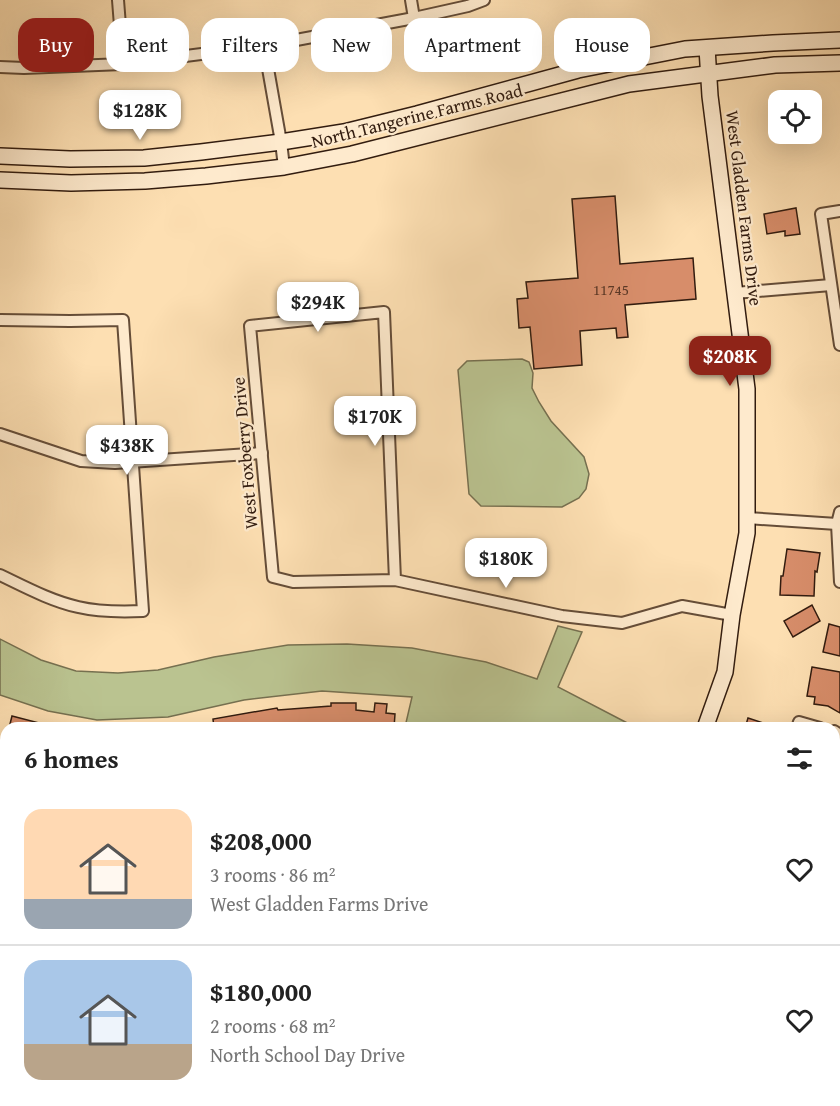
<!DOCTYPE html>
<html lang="en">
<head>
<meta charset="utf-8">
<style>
	:root { --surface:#fff; --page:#f6f6f6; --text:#222; --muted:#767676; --line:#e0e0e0; --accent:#8f2418 }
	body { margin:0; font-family:"Gentium Book Plus",serif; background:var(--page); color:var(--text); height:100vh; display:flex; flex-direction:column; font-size:22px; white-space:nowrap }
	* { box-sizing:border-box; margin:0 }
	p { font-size:20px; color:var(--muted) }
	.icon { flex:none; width:33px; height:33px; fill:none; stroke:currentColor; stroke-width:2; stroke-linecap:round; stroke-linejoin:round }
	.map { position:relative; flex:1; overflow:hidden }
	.panel { position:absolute; left:0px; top:722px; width:840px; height:386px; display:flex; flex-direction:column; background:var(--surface); border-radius:18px 18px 0 0; box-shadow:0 6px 24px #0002 }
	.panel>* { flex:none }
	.hud { position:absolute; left:18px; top:18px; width:804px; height:54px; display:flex; gap:12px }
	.tools { position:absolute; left:768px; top:90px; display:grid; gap:12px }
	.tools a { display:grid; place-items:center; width:54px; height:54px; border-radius:12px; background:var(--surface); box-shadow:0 6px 24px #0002; font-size:30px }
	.price { position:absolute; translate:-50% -51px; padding:0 14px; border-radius:12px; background:#fff; color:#222; font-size:20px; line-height:39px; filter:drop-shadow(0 2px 3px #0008) }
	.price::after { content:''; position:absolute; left:50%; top:36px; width:18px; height:14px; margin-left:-9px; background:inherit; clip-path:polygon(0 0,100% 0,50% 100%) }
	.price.on { background:var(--accent); color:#fff }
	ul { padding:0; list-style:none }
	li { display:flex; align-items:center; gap:18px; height:150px; padding:0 24px }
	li+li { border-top:2px solid var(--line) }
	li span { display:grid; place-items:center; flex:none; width:168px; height:120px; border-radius:18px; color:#555 }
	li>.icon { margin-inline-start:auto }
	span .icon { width:72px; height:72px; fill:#fffc; stroke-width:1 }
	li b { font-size:26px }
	h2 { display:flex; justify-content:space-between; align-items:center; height:72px; padding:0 24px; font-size:26px }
	.pill { padding:0 21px; border-radius:18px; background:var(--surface); box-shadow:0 6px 24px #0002; font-size:21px; line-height:54px }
	.pill.on { background:var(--accent); color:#fff }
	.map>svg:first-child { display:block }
	.green { fill:#bac390; stroke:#767050; stroke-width:1.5 }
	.building { fill:#d78d6a; stroke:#321c0f; stroke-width:1.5 }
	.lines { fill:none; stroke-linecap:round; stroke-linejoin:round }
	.street-casing { stroke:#654d38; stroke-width:14 }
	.secondary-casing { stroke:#321c0f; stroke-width:18 }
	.street { stroke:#feeacd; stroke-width:10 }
	.secondary { stroke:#feeacd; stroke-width:15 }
	.labels { text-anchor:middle; stroke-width:4.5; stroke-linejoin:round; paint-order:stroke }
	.number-label { font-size:15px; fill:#5b3826 }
	.street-label { font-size:18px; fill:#321c0f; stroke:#feeacd }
</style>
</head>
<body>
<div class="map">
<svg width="840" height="1106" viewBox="0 0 840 1106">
	<rect width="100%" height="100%" fill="#fddfb2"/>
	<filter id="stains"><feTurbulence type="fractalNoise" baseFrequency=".00333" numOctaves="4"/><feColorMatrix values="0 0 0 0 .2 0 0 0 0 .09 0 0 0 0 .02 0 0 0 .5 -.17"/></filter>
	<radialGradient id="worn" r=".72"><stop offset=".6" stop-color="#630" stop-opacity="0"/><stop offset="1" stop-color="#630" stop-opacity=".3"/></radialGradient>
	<g class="green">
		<polygon points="522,359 529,362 533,373 532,388 539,402 551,421 584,457 589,474 586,489 579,498 562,507 481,506 469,494 458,370 467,361"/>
		<polygon points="558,626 582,632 558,687 635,727 405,727 412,697 322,691 244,700 168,717 97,720 48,711 0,695 0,639 41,660 76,671 118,673 158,670 214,657 288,645 347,644 412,648 486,662 537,679"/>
	</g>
	<g class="building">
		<polygon points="615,196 620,264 693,258 696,299 625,305 628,337 617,338 616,328 580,331 582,365 534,369 530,327 519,328 517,299 528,298 526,282 578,278 572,199"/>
		<polygon points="796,208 800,234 785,236 785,231 767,234 764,214"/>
		<polygon points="787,549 820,553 817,572 815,571 814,596 780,595 781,576 783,576"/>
		<polygon points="812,605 820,621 793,637 784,621"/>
		<polygon points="829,624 840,627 840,656 823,652"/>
		<polygon points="812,667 840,672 840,713 828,706 814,704 815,697 807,696"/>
		<polygon points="331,703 356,703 356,710 374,712 375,703 387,704 386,713 395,714 394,728 214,728 213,719 277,708 278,710 331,706"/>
		<polygon points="12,716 47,725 47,728 9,728"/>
		<polygon points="748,718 772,726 772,728 745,728"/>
	</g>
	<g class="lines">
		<g class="street-casing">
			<g id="street">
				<polyline points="118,0 123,64"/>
				<polyline points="411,0 414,18"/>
				<polyline points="264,46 281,142 284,167"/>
				<polyline points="0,67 24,68 123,64 264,46 414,18 468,6 484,0"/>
				<polyline points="840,211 821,214 840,345"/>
				<polyline points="735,293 831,285"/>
				<path d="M0 320 70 321 123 320 143 611C121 612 99 612 78 607 51 601 25 587 0 575"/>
				<polyline points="0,434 81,461 115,463 262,453"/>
				<polyline points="840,512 837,524 840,582"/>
				<polyline points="747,518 837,524"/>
				<polyline points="395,580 384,312 250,326 273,577 293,582 395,580 562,616 622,623 682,606 732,615"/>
				<polyline points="797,728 799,722 820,728"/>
				<polyline points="834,731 840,735"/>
				<polyline points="0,761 6,763"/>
				<polyline points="0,806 6,790"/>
				<polyline points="834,914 840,922"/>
				<polyline points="0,1016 6,1021"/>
				<polyline points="834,1037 840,1033"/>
				<polyline points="0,1068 6,1065"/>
				<polyline points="81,1101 85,1106"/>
				<polyline points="760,1101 762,1106"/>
				<polyline points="266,1104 272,1101"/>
				<polyline points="562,1106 567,1101"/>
			</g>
		</g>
		<g class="secondary-casing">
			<g id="secondary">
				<polyline points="0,156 70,159 144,158 201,152 281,142 344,132 417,114 578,70 685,49 773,43 840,40"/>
				<polyline points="0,180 71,183 145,181 206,176 284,167 352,154 629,84 775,65 840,63"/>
				<polyline points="705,728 725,672 732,615 747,533 747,389 710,96 707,48"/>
				<polyline points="430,1106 437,1101"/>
			</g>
		</g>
		<use href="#street" class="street"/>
		<use href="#secondary" class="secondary"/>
	</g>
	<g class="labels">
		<g class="number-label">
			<text x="611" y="295">11745</text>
		</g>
		<g class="street-label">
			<text transform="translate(417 116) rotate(-14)" y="6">North Tangerine Farms Road</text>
			<text transform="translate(744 208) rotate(83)" y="6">West Gladden Farms Drive</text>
			<text transform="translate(245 453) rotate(-95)" y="6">West Foxberry Drive</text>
		</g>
	</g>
	<rect width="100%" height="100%" filter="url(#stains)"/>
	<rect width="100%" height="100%" fill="url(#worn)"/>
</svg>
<div class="tools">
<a><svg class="icon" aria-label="locate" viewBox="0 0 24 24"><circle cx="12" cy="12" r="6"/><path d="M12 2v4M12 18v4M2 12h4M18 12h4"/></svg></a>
</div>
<b class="price" style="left:140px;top:141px">$128K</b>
<b class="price" style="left:318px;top:333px">$294K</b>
<b class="price on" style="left:730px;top:387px">$208K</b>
<b class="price" style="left:375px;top:447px">$170K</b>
<b class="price" style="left:127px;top:476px">$438K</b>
<b class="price" style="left:506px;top:589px">$180K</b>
<div class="hud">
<a class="pill on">Buy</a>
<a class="pill">Rent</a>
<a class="pill">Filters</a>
<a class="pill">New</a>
<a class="pill">Apartment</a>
<a class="pill">House</a>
</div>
<section class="panel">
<h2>6 homes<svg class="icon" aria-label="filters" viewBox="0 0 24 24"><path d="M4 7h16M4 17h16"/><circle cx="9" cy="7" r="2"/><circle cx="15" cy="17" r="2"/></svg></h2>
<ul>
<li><span style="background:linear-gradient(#ffd9b3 75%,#9aa5b1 0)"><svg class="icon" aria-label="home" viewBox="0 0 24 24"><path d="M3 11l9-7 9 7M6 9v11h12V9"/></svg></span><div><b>$208,000</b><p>3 rooms · 86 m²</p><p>West Gladden Farms Drive</p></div><svg class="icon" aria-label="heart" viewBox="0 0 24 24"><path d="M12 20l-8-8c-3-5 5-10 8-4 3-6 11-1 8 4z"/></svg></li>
<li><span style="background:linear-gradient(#a9c7e8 70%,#b9a48a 0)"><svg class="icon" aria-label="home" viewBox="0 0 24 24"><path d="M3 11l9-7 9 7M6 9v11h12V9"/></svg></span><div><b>$180,000</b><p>2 rooms · 68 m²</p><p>North School Day Drive</p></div><svg class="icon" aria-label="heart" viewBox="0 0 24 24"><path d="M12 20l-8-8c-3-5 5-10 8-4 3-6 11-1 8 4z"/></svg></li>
</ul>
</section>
</div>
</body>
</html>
